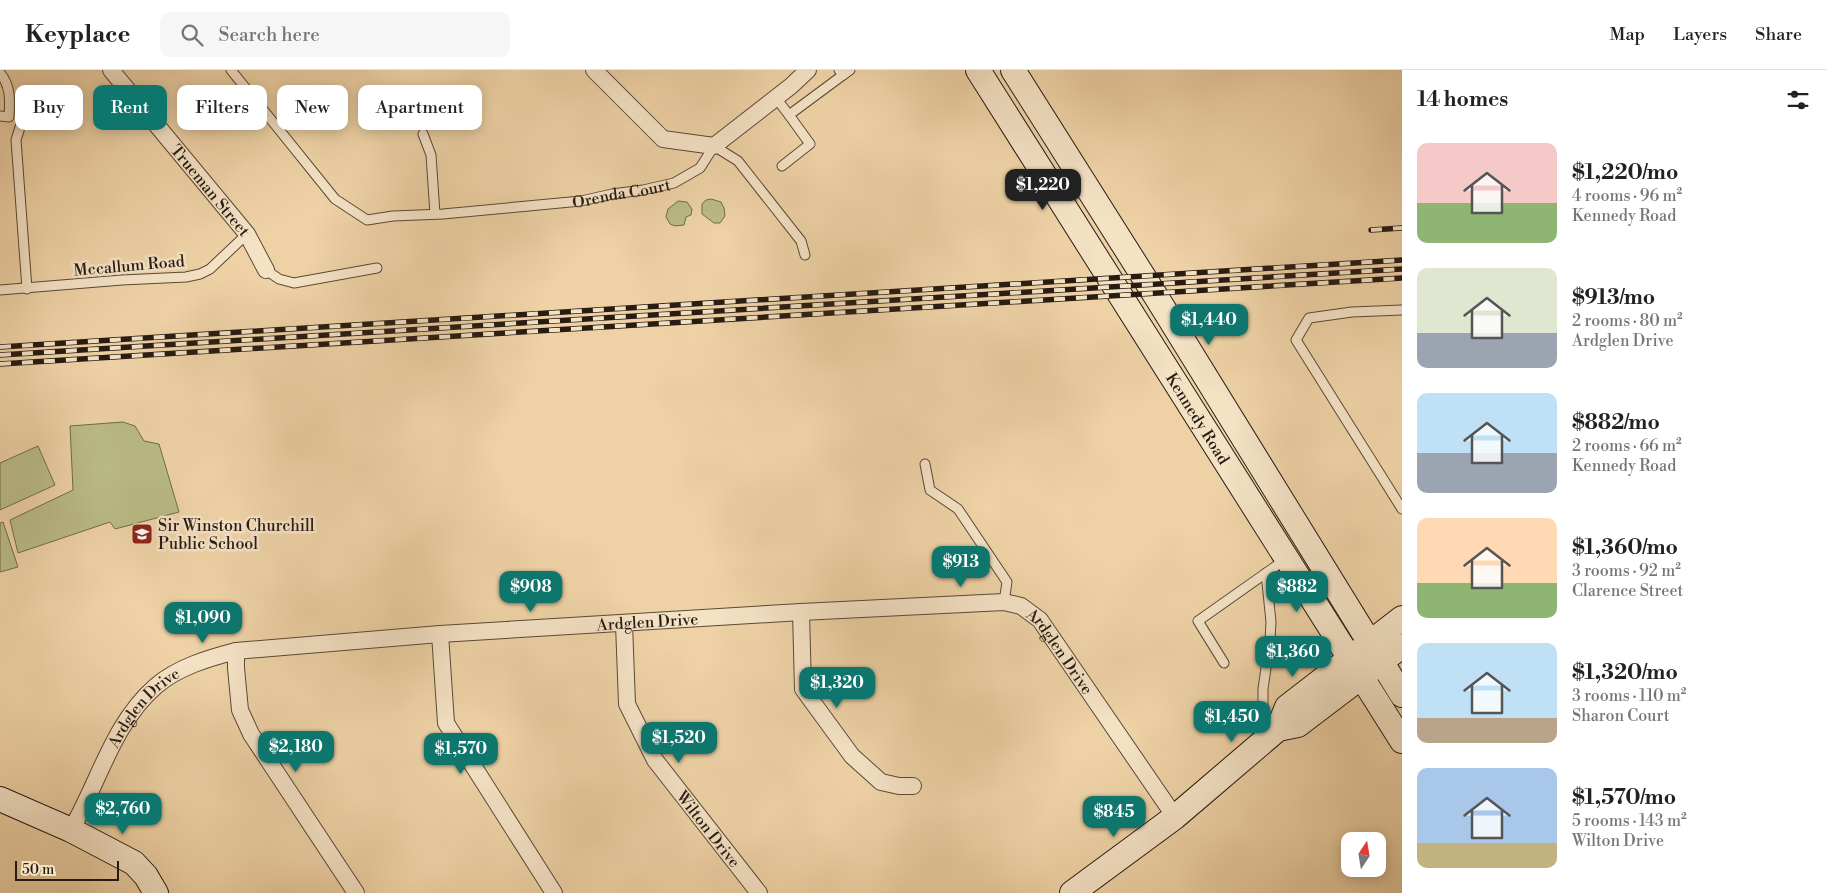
<!DOCTYPE html>
<html lang="en">
<head>
<meta charset="utf-8">
<style>
	:root { --surface:#fff; --page:#f6f6f6; --text:#222; --muted:#767676; --line:#e0e0e0; --accent:#0f766e }
	body { margin:0; font-family:"Libre Bodoni",serif; background:var(--page); color:var(--text); height:100vh; display:flex; flex-direction:column; font-size:19px; white-space:nowrap }
	* { box-sizing:border-box; margin:0 }
	p { font-size:16px; color:var(--muted) }
	.icon { flex:none; width:28px; height:28px; fill:none; stroke:currentColor; stroke-width:2; stroke-linecap:round; stroke-linejoin:round }
	.map { position:relative; flex:1; overflow:hidden }
	.details { display:flex; flex-direction:column; background:var(--surface); width:425px }
	.details>* { flex:none }
	.banner { position:absolute; left:15px; top:15px; width:475px; height:45px; display:flex; gap:10px }
	.needle { width:32px; rotate:12deg }
	.controls { position:absolute; left:1341px; top:762px; display:grid; gap:10px }
	.controls a { display:grid; place-items:center; width:45px; height:45px; border-radius:10px; background:var(--surface); box-shadow:0 2px 12px #0003; font-size:25px }
	.scale { position:absolute; left:15px; bottom:12px; width:104px; box-sizing:border-box; padding-left:5px; border:2px solid #281b12; border-top:0; font-size:14px; line-height:18px; white-space:nowrap; color:#281b12; -webkit-text-stroke:4px #f4e2c5; paint-order:stroke }
	.price { position:absolute; translate:-50% -42px; padding:0 11px; border-radius:10px; background:var(--accent); color:#fff; font-size:16px; line-height:32px; filter:drop-shadow(0 1px 2px #0008) }
	.price::after { content:''; position:absolute; left:50%; top:30px; width:15px; height:11px; margin-left:-8px; background:inherit; clip-path:polygon(0 0,100% 0,50% 100%) }
	.price.current { background:#222; color:#fff }
	ul { padding:0; list-style:none }
	li { display:flex; align-items:center; gap:15px; height:125px; padding:0 15px }
	li span { display:grid; place-items:center; flex:none; width:140px; height:100px; border-radius:10px; color:#555 }
	li>.icon { margin-inline-start:auto }
	span .icon { width:60px; height:60px; fill:#fffc; stroke-width:1 }
	li b { font-size:21px }
	h2 { display:flex; justify-content:space-between; align-items:center; height:60px; padding:0 15px; font-size:21px }
	.tag { padding:0 18px; border-radius:10px; background:var(--surface); box-shadow:0 2px 12px #0003; font-size:18px; line-height:45px }
	.tag.current { background:var(--accent); color:#fff }
	header { display:flex; align-items:center; gap:30px; box-sizing:border-box; height:70px; padding:0 25px; background:var(--surface); border-bottom:1px solid var(--line) }
	header strong { font-size:24px }
	nav { display:flex; gap:28px; margin-inline-start:auto; font-size:18px }
	.search { width:350px; height:45px; background:var(--page); display:flex; align-items:center; gap:12px; box-sizing:border-box; padding:0 18px; border-radius:10px; color:var(--muted); font-size:19px }
	main { display:flex; flex:1; min-height:0 }
	.map>svg:first-child { display:block }
	.green { fill:#babb86; stroke:#716b4c }
	.lines { fill:none; stroke-linecap:round; stroke-linejoin:round }
	.lane-casing { stroke:#5a4937; stroke-width:11 }
	.street-casing { stroke:#5a4937; stroke-width:18 }
	.secondary-casing { stroke:#281b12; stroke-width:26 }
	.lane { stroke:#f4e2c5; stroke-width:9 }
	.street { stroke:#f4e2c5; stroke-width:16 }
	.secondary { stroke:#f4e2c5; stroke-width:24 }
	.rail-casing { stroke:#281b12; stroke-width:5.5 }
	.rail { stroke:#f4e2c5; stroke-width:4; stroke-dasharray:11; stroke-linecap:butt }
	.labels { text-anchor:middle; stroke-width:5; stroke-linejoin:round; paint-order:stroke }
	.street-label { font-size:16px; fill:#281b12; stroke:#f4e2c5 }
	.poi-label { font-size:16px; fill:#281b12; stroke:#f4e2c5; text-anchor:start }
</style>
</head>
<body>
<header>
<strong>Keyplace</strong>
<div class="search"><svg class="icon" aria-label="search" viewBox="0 0 24 24"><circle cx="10" cy="10" r="6"/><path d="M15 15l6 6"/></svg>Search here</div>
<nav><a>Map</a><a>Layers</a><a>Share</a></nav>
</header>
<main>
<div class="map">
<svg width="1402" height="823" viewBox="0 0 1402 823">
	<rect width="100%" height="100%" fill="#eed2a6"/>
	<filter id="stains"><feTurbulence type="fractalNoise" baseFrequency=".004" numOctaves="4"/><feColorMatrix values="0 0 0 0 .2 0 0 0 0 .09 0 0 0 0 .02 0 0 0 .5 -.17"/></filter>
	<radialGradient id="worn" r=".72"><stop offset=".6" stop-color="#630" stop-opacity="0"/><stop offset="1" stop-color="#630" stop-opacity=".3"/></radialGradient>
	<g class="green">
		<polygon points="711,129 721,132 724,138 725,146 720,153 714,153 702,144 702,134 706,130"/>
		<polygon points="678,131 687,132 692,139 691,145 686,147 684,155 675,156 670,154 666,147 668,139"/>
		<polygon points="123,352 135,356 144,371 159,374 179,442 115,459 110,452 18,483 10,450 73,420 70,356"/>
		<polygon points="38,376 55,415 0,440 0,393"/>
		<polygon points="3,452 18,497 0,502 0,453"/>
	</g>
	<g class="lines">
		<g class="lane-casing">
			<g id="lane">
				<path id="s1" d="M231 0 335 129 367 150 393 146 443 144 581 131 612 124 643 120 674 113 700 98 714 76 738 91 801 171 805 185"/>
				<polyline points="839,0 843,5 850,0"/>
				<path d="M0 3C11 16 10 31 9 47L0 46"/>
				<polyline points="776,28 789,45"/>
				<polyline points="21,54 16,70 27,219"/>
				<polyline points="423,64 431,85 435,144"/>
				<polyline points="782,96 810,74 789,45 843,5"/>
				<polyline points="266,200 279,209 294,213 377,198"/>
				<polyline points="0,220 122,210 186,207 200,204 210,199 247,164"/>
				<polyline points="1402,240 1352,242 1309,248 1296,270 1402,439"/>
				<polyline points="925,394 930,420 958,439 1007,512 1004,532"/>
				<polyline points="1266,503 1271,552 1270,570 1263,619 1263,641 1268,666"/>
				<polyline points="1224,593 1198,551 1286,489"/>
			</g>
		</g>
		<g class="street-casing">
			<g id="street">
				<path id="s2" d="M111 0 247 164 266 200"/>
				<polyline points="594,0 663,69 714,76 791,16 808,0"/>
				<polyline points="801,542 803,619 852,686 881,712 899,716 913,716"/>
				<path id="s3" d="M624 554 627 634 655 690 759 823"/>
				<polyline points="440,564 446,653 554,823"/>
				<polyline points="236,581 236,598 240,640 251,664 356,823"/>
				<path id="s4" d="M71 760C99 712 113 653 156 616 178 597 209 588 236 581L440 564 801 542 1004 532 1021 536 1040 550 1175 747"/>
			</g>
		</g>
		<g class="secondary-casing">
			<g id="secondary">
				<path id="s5" d="M978 0 1402 671"/>
				<polyline points="1013,0 1157,228 1402,625"/>
				<polyline points="1278,659 1298,655 1402,576"/>
				<polyline points="0,729 71,760 134,793 146,806 156,823"/>
				<polyline points="1072,823 1175,747 1278,659 1287,637 1402,548"/>
			</g>
		</g>
		<use href="#lane" class="lane"/>
		<use href="#street" class="street"/>
		<use href="#secondary" class="secondary"/>
		<g class="rail-casing">
			<g id="rail">
				<polyline points="1371,160 1402,158"/>
				<polyline points="0,277 1402,190"/>
				<polyline points="0,285 1402,199"/>
				<polyline points="0,294 1402,208"/>
			</g>
		</g>
		<use href="#rail" class="rail"/>
	</g>
	<defs>
		<g id="school-square" transform="scale(1.125)"><rect x="-9" y="-9" width="18" height="18" rx="4" fill="#8f2418" stroke="#f4e2c5"/><path d="M0-5L7-2L0 1L-7-2ZM-4 1L0 2.5L4 1V4Q0 6-4 4Z" fill="#fff"/></g>
	</defs>
	<g fill-rule="evenodd">
		<use href="#school-square" x="142" y="464"/>
	</g>
	<g class="labels">
		<g class="street-label">
			<text dy="6" stroke="none"><textPath href="#s2" startOffset="156">Trueman Street</textPath></text>
			<text dy="6" stroke="none"><textPath href="#s1" startOffset="460">Orenda Court</textPath></text>
			<text transform="translate(129 195) rotate(-5)" y="6">Mccallum Road</text>
			<text dy="6" stroke="none"><textPath href="#s5" startOffset="412">Kennedy Road</textPath></text>
			<text dy="6" stroke="none"><textPath href="#s4" startOffset="669">Ardglen Drive</textPath></text>
			<text dy="6" stroke="none"><textPath href="#s4" startOffset="1104">Ardglen Drive</textPath></text>
			<text dy="6" stroke="none"><textPath href="#s4" startOffset="144">Ardglen Drive</textPath></text>
			<text dy="6" stroke="none"><textPath href="#s3" startOffset="230">Wilton Drive</textPath></text>
		</g>
		<g class="poi-label">
			<text x="158" y="461">Sir Winston Churchill<tspan x="158" dy="18">Public School</tspan></text>
		</g>
	</g>
	<rect width="100%" height="100%" filter="url(#stains)"/>
	<rect width="100%" height="100%" fill="url(#worn)"/>
</svg>
<div class="controls">
<a><svg class="needle" viewBox="-14 -14 28 28"><path d="M0-13l5 13h-10z" fill="#e53935"/><path d="M0 13l5-13h-10z" fill="#767676"/></svg></a>
</div>
<div class="scale">50 m</div>
<b class="price current" style="left:1043px;top:141px">$1,220</b>
<b class="price" style="left:1209px;top:276px">$1,440</b>
<b class="price" style="left:961px;top:518px">$913</b>
<b class="price" style="left:531px;top:543px">$908</b>
<b class="price" style="left:1297px;top:543px">$882</b>
<b class="price" style="left:203px;top:574px">$1,090</b>
<b class="price" style="left:1293px;top:608px">$1,360</b>
<b class="price" style="left:837px;top:639px">$1,320</b>
<b class="price" style="left:1232px;top:673px">$1,450</b>
<b class="price" style="left:679px;top:694px">$1,520</b>
<b class="price" style="left:296px;top:703px">$2,180</b>
<b class="price" style="left:461px;top:705px">$1,570</b>
<b class="price" style="left:123px;top:765px">$2,760</b>
<b class="price" style="left:1114px;top:768px">$845</b>
<div class="banner">
<a class="tag">Buy</a>
<a class="tag current">Rent</a>
<a class="tag">Filters</a>
<a class="tag">New</a>
<a class="tag">Apartment</a>
</div>
</div>
<section class="details">
<h2>14 homes<svg class="icon" aria-label="filters" viewBox="0 0 24 24"><path d="M4 7h16M4 17h16"/><circle cx="9" cy="7" r="2"/><circle cx="15" cy="17" r="2"/></svg></h2>
<ul>
<li><span style="background:linear-gradient(#f6c9c9 60%,#8fb573 0)"><svg class="icon" aria-label="home" viewBox="0 0 24 24"><path d="M3 11l9-7 9 7M6 9v11h12V9"/></svg></span><div><b>$1,220/mo</b><p>4 rooms · 96 m²</p><p>Kennedy Road</p></div></li>
<li><span style="background:linear-gradient(#dfe7d0 65%,#9aa5b1 0)"><svg class="icon" aria-label="home" viewBox="0 0 24 24"><path d="M3 11l9-7 9 7M6 9v11h12V9"/></svg></span><div><b>$913/mo</b><p>2 rooms · 80 m²</p><p>Ardglen Drive</p></div></li>
<li><span style="background:linear-gradient(#bfe0f5 60%,#9aa5b1 0)"><svg class="icon" aria-label="home" viewBox="0 0 24 24"><path d="M3 11l9-7 9 7M6 9v11h12V9"/></svg></span><div><b>$882/mo</b><p>2 rooms · 66 m²</p><p>Kennedy Road</p></div></li>
<li><span style="background:linear-gradient(#ffd9b3 65%,#8fb573 0)"><svg class="icon" aria-label="home" viewBox="0 0 24 24"><path d="M3 11l9-7 9 7M6 9v11h12V9"/></svg></span><div><b>$1,360/mo</b><p>3 rooms · 92 m²</p><p>Clarence Street</p></div></li>
<li><span style="background:linear-gradient(#bfe0f5 75%,#b9a48a 0)"><svg class="icon" aria-label="home" viewBox="0 0 24 24"><path d="M3 11l9-7 9 7M6 9v11h12V9"/></svg></span><div><b>$1,320/mo</b><p>3 rooms · 110 m²</p><p>Sharon Court</p></div></li>
<li><span style="background:linear-gradient(#a9c7e8 75%,#c2b280 0)"><svg class="icon" aria-label="home" viewBox="0 0 24 24"><path d="M3 11l9-7 9 7M6 9v11h12V9"/></svg></span><div><b>$1,570/mo</b><p>5 rooms · 143 m²</p><p>Wilton Drive</p></div></li>
</ul>
</section>
</main>
</body>
</html>
